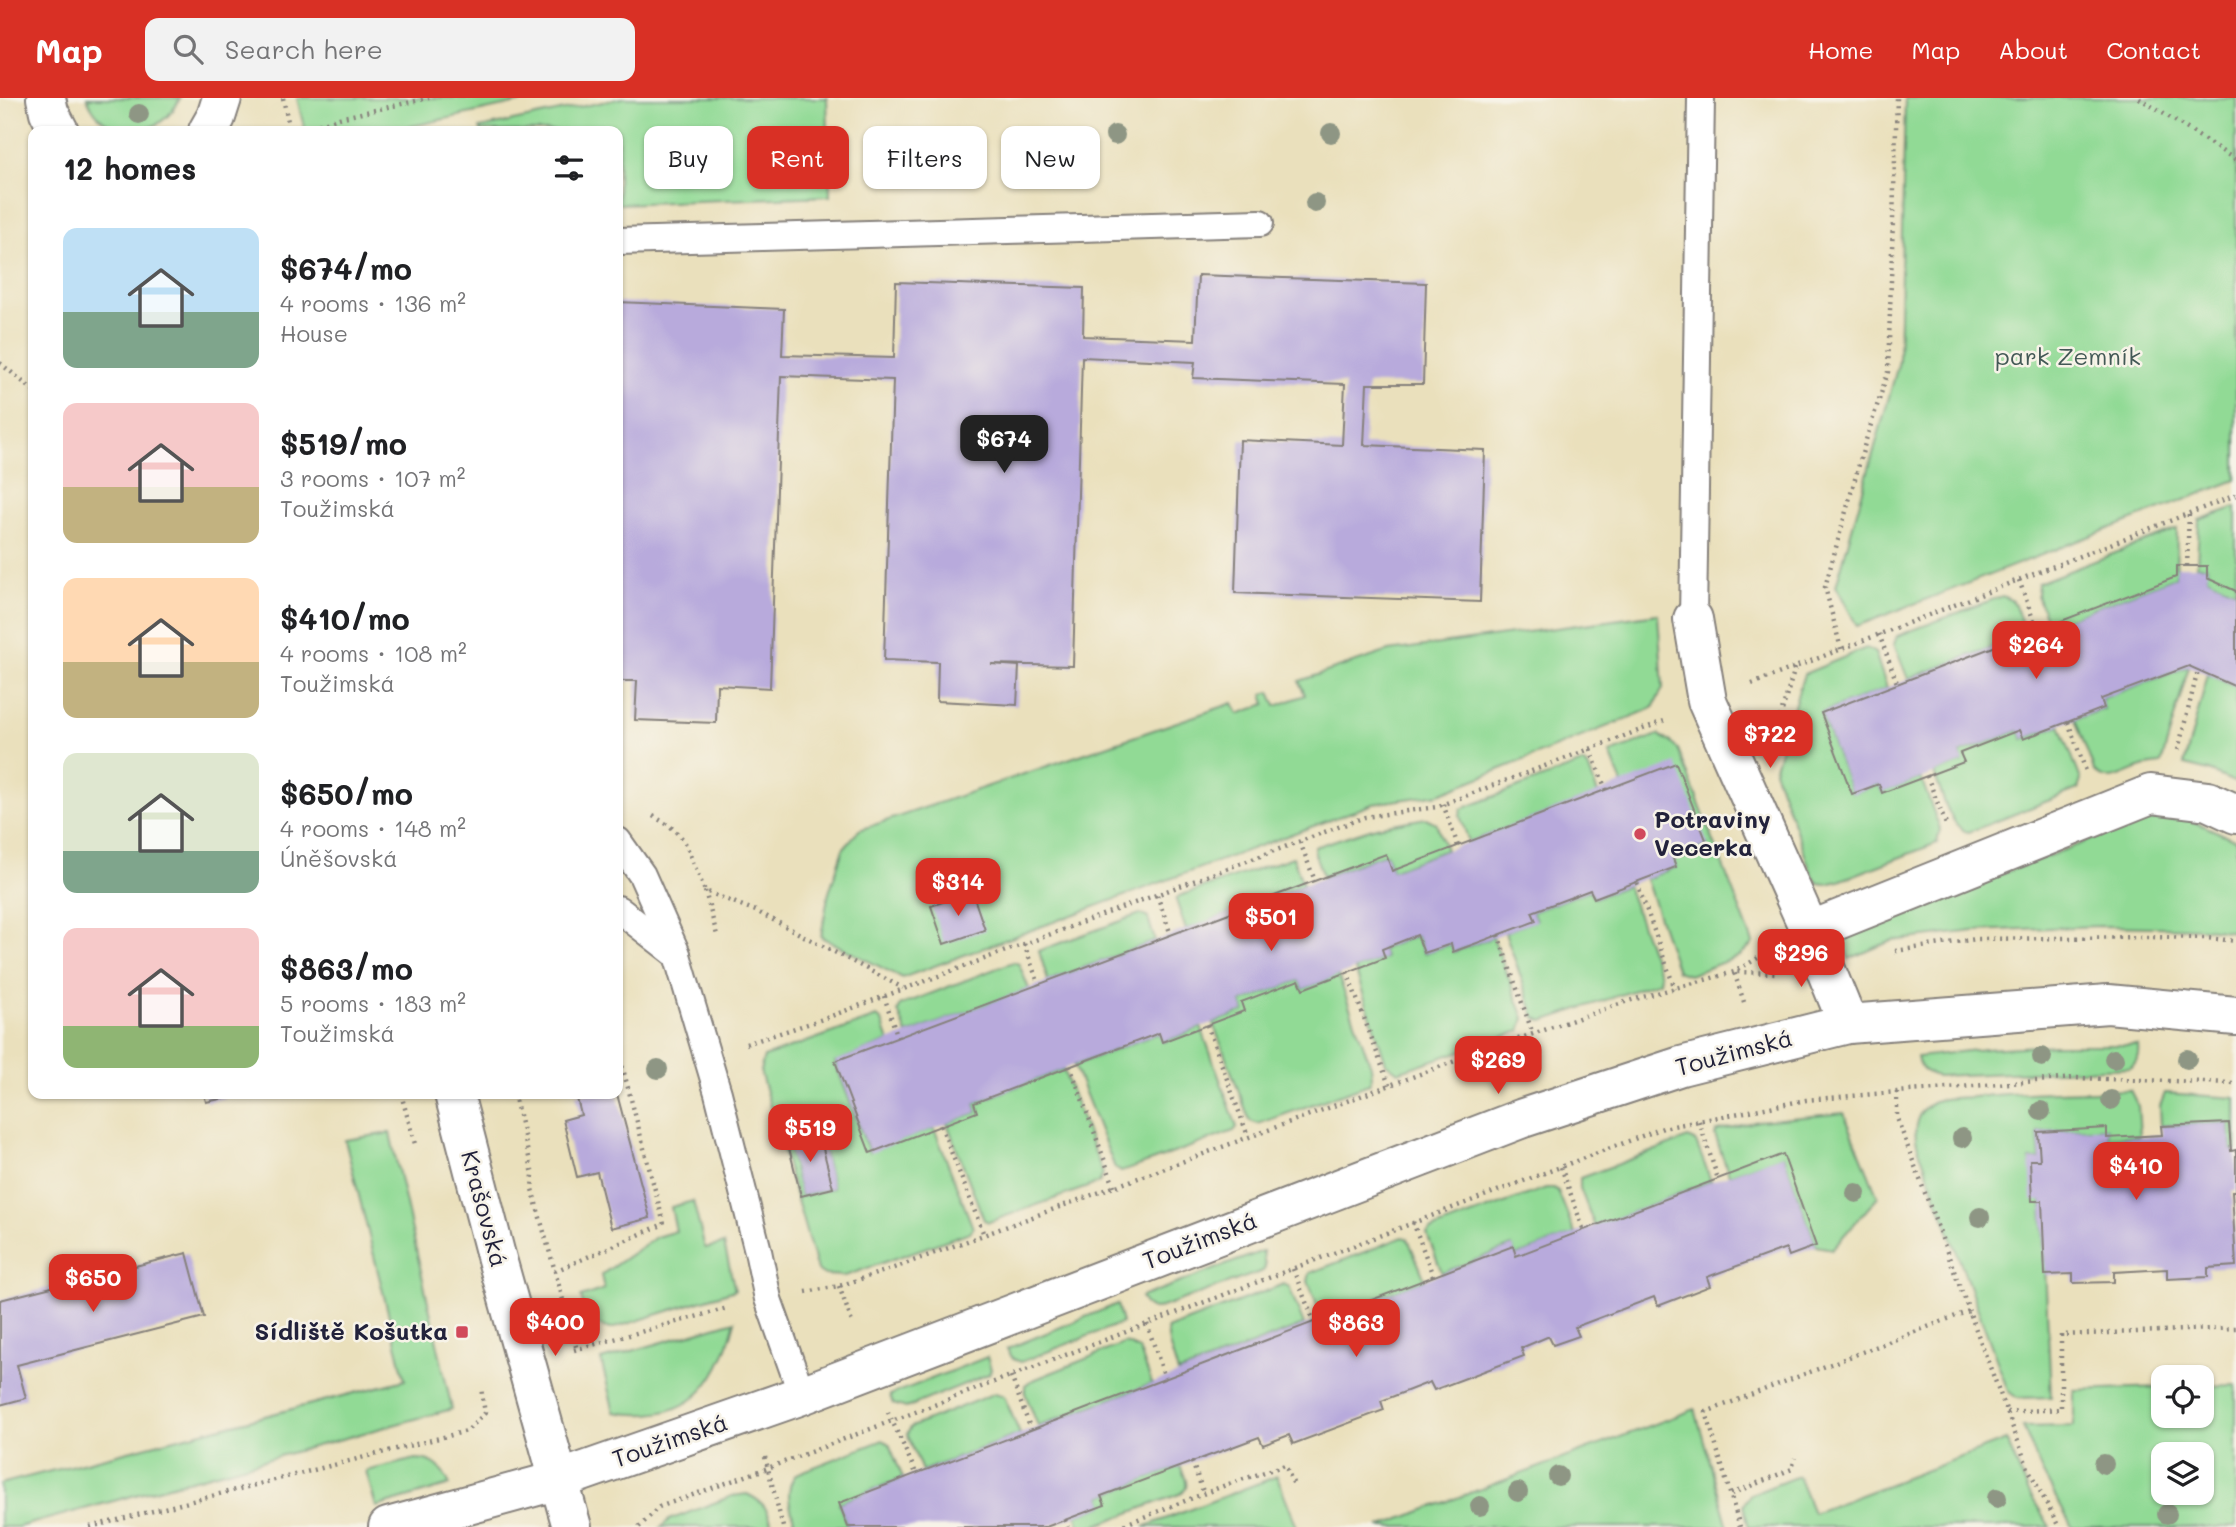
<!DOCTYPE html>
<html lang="en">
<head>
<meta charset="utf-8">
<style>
	:root { --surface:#fff; --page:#f2f2f2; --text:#202124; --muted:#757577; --accent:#d93025 }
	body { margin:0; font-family:Mali,sans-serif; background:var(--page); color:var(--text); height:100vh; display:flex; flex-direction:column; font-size:26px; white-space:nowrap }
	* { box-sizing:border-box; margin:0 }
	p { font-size:23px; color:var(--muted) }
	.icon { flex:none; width:38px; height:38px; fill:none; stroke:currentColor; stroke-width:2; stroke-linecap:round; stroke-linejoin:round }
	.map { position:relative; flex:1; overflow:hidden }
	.side { position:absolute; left:28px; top:28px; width:595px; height:973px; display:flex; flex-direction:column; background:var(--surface); border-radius:14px; box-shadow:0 2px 5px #0004 }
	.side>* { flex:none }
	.top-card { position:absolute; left:644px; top:28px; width:665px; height:63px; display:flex; gap:14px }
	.buttons { position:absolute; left:2151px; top:1267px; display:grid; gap:14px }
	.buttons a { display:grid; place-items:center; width:63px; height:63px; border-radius:14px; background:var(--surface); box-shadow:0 2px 5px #0004; font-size:35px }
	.price { position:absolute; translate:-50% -60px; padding:0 16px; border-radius:14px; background:var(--accent); color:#fff; font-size:23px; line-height:46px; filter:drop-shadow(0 2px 4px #0008) }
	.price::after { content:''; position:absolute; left:50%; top:42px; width:21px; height:16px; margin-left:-10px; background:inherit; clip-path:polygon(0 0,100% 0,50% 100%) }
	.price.selected { background:#222; color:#fff }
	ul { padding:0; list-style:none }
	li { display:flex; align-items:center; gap:21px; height:175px; padding:0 35px }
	li span { display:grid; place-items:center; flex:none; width:196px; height:140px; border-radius:14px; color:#555 }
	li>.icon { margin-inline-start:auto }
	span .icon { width:84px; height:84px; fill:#fffc; stroke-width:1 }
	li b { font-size:30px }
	h2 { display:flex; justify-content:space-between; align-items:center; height:84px; padding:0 35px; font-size:30px }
	.chip { padding:0 24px; border-radius:14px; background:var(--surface); box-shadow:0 2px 5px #0004; font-size:24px; line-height:63px }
	.chip.selected { background:var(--accent); color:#fff }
	header { display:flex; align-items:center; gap:42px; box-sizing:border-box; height:98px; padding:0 35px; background:var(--accent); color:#fff }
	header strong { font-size:33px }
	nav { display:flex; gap:38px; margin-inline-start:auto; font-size:24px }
	.search { width:490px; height:63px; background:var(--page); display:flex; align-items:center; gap:18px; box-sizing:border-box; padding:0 24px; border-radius:14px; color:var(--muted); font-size:26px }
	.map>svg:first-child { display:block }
	.green { fill:#91da95; stroke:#5a7e68; stroke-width:2; fill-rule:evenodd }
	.building { fill:#b8aadc }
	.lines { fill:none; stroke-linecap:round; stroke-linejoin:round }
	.lane-casing { stroke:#86817c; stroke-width:30 }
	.street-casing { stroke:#86817c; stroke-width:42 }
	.path { stroke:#86817c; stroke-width:4.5; stroke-dasharray:2 5; stroke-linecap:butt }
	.lane { stroke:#fff; stroke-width:26 }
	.street { stroke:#fff; stroke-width:38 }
	.tree { fill:#8e9684 }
	.poi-dot { fill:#d1495b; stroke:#f7f3e8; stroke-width:2.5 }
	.labels { text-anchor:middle; stroke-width:5; stroke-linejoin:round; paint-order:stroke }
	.park-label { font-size:24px; fill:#435956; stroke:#f7f3e8 }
	.poi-label { font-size:24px; font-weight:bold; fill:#22223b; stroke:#f7f3e8; text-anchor:start }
	.street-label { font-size:24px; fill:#22223b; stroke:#f7f3e8 }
</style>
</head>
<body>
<header>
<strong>Map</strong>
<div class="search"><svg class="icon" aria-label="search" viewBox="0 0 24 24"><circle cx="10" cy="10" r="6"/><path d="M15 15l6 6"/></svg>Search here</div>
<nav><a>Home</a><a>Map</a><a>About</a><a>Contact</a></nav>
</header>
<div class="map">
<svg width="2236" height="1429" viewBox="0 0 2236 1429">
	<rect width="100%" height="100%" fill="#f7f3e8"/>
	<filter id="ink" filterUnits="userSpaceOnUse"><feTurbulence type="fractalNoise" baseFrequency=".0143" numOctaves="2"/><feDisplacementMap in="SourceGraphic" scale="14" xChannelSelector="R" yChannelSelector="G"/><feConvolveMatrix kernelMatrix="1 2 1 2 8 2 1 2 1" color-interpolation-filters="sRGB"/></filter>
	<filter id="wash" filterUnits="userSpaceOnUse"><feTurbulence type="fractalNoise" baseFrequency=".00686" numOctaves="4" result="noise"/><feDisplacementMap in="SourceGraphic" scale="28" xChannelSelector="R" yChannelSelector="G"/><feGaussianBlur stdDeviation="1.57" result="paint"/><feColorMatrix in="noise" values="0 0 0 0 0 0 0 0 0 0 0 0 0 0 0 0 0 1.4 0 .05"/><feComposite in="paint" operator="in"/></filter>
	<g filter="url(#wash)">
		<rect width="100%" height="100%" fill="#eae0bc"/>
		<g class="green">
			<path d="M87 0H180C162 42 104 45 87 0Z"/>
			<polygon points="297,0 540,0 390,33 305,33"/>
			<polygon points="622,0 827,0 830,98 618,106 618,33 481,33 480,30"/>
			<polygon points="1905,0 2236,0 2236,382 1857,528 1836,488 1899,263"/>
			<polygon points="2236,409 2236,493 2207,480 2207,468 2197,468 2199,422"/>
			<polygon points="2177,431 2176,479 2049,528 2037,497 2038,485"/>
			<polygon points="2002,498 2013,503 2026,536 1908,581 1894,546 1897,538"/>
			<polygon points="1658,516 1663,590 1653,610 1439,696 1373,706 902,880 821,839 828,798 843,751 859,732 1233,605 1238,616 1266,606 1263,596 1270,594 1276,608 1305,597 1299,583 1389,553"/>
			<polygon points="1866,550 1875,555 1887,590 1821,615 1852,695 1879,686 1882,694 1921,680 1940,731 1937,745 1839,783 1827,786 1818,785 1812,776 1774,672 1804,576"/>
			<path d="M2189 568 2161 666C2155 667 2149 667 2143 669 2127 673 2107 690 2094 672L2075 621 2104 611 2101 601Z"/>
			<polygon points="2208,576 2236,589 2236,685 2209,673 2184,667"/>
			<path d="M2060 627 2081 682 2078 691 1969 734C1950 732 1941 692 1934 675L1963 664 1960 655 2019 632 2023 641Z"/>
			<polygon points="1658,637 1670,643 1678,651 1753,845 1740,858 1689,877 1677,873 1646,781 1676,769 1673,760 1708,747 1622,686 1610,655"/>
			<polygon points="1582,665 1588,669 1598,696 1469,744 1460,718 1461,711"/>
			<polygon points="1426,720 1436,725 1446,752 1392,773 1386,756 1323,779 1314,753 1314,749 1376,729"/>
			<polygon points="2186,720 2236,742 2236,834 2205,830 2100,828 1974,833 1891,843 1849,861 1841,837 2143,722"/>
			<polygon points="1293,759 1303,787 1186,832 1176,802 1179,798"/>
			<polygon points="1627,788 1660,877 1659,884 1543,923 1535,919 1505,834 1536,822 1532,814 1590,792 1594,800"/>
			<polygon points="1140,816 1148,820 1155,843 1048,883 1039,853 1041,852"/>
			<polygon points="1417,837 1424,855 1451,846 1454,854 1493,839 1524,920 1520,933 1398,974 1386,965 1355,871 1385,860 1382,851"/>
			<polygon points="1013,864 1019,866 1029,891 907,936 898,913 901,907"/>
			<polygon points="1338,877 1371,968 1372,979 1369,986 1258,1026 1250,1023 1213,925 1244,913 1241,904 1299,882 1303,891"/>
			<path d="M877 919 882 923 889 943 835 964 869 1054 934 1030 973 1130 970 1134 845 1178 825 1177 817 1172 760 973 764 959ZM819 1035 833 1090 801 1098 787 1042Z"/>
			<polygon points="1201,929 1237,1029 1234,1033 1127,1072 1121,1074 1115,1070 1074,967 1159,935 1163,944"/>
			<path d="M2057 947H2138C2139 957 2138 963 2130 970L1937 978C1926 975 1919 971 1917 959L1984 951Z"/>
			<polygon points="1063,971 1103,1076 1099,1085 989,1124 984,1122 947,1025 977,1014 974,1005"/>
			<path d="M2130 992 2138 1008 2140 1038 2107 1040V1030L2038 1034 2040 1062H2030L2042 1103 2051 1299 2017 1300 2008 1293 1918 1049C1912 1031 1916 1011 1935 1003 1946 999 1961 1000 1973 999 2025 993 2078 994 2130 992Z"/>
			<polygon points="2165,995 2236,1000 2236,1052 2231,1053 2229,1025 2161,1028 2160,1008"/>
			<polygon points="1844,1015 1878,1099 1832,1151 1816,1148 1783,1057 1729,1077 1715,1037 1717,1033 1758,1023"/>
			<polygon points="390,1035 452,1311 18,1429 0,1429 0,1386 405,1282 345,1042"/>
			<polygon points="1688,1040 1696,1044 1711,1083 1595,1129 1580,1090 1580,1080"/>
			<polygon points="1546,1090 1553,1090 1558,1093 1575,1136 1516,1158 1512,1148 1442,1175 1427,1136 1430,1132"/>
			<path d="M693 1103 705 1150 724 1146 735 1192 611 1231C592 1227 586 1218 581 1199L604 1191 601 1177 656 1139 676 1133 671 1109Z"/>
			<polygon points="1403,1139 1408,1141 1425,1182 1322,1221 1308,1183 1310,1175"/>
			<path d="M1263 1153 1265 1170 1263 1173 1156 1211C1147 1211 1145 1206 1141 1199Z"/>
			<polygon points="1284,1186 1289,1189 1304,1227 1178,1275 1169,1246 1167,1231"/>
			<polygon points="1117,1206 1122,1225 1021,1264 1013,1261 1007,1251"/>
			<path d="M735 1223C718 1291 687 1326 614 1314L601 1262Z"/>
			<polygon points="1125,1245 1139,1251 1152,1286 1038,1328 1025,1295 1025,1287 1031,1283"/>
			<polygon points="987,1259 991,1271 989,1276 906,1310 893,1306 890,1297"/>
			<path d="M2236 1287V1429H2072L2042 1374 2023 1329 2074 1328V1292L2163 1289V1318H2202V1288ZM2202 1356V1395H2163V1356Z"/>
			<polygon points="995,1295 1004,1298 1020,1336 922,1373 907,1336 911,1329"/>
			<polygon points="1695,1311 1728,1429 1379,1429"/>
			<path d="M883 1342 889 1346 903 1380 839 1405 848 1429H796C791 1410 783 1393 796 1376Z"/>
			<polygon points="2006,1342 2028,1393 2050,1429 1749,1429 1743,1407 1750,1397 1798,1378 1813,1415"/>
			<path d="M416 1361C435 1361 443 1371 450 1387L376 1409 366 1373Z"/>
			<path d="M1180 1368C1184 1377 1191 1388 1182 1395L1092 1429 1079 1428 1077 1417 1104 1407 1101 1398Z"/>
			<polygon points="1277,1378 1297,1429 1144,1429"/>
			<path d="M747 1396C764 1404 768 1411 773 1429H661L669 1422 732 1398Z"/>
		</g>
		<g id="blocks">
			<g class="building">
				<polygon points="1198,177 1426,185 1423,286 1367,286 1364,347 1485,352 1480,504 1235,495 1240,342 1342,347 1345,286 1193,280 1195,264 1082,259 1073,568 991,566 1019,568 1017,607 937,603 938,564 884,562 893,282 781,278 770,590 717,587 716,625 635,622 637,583 618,583 618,204 784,211 782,257 894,260 896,184 1084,190 1083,238 1195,242"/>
				<polygon points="2176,468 2207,468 2207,480 2236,493 2236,589 2189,568 2101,601 2104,610 2023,641 2019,632 1960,655 1964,664 1882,695 1879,686 1852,696 1821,615 2176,479"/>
				<polygon points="1676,665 1708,747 1673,760 1676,769 1594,800 1590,792 1532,814 1536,823 1453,854 1451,846 1424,855 1417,837 1382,851 1385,860 1303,891 1299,882 1241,904 1244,913 1162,944 1159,935 1074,967 974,1005 977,1014 870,1055 835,963 1386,756 1392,773"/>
				<polygon points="972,794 985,832 944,846 931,808"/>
				<polygon points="204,996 224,996 225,1000 206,1004"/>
				<polygon points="576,996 617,996 650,1120 611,1130 597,1074 577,1079 563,1022 581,1017"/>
				<polygon points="2229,1025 2231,1053 2236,1052 2236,1093 2232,1093 2236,1168 2208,1170 2208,1179 2167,1181 2167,1171 2114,1174 2114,1184 2073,1185 2073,1176 2045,1177 2042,1103 2032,1103 2030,1062 2040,1062 2038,1034 2107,1030 2107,1040 2162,1037 2161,1028"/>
				<polygon points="819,1035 833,1090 801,1098 787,1042"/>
				<polygon points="1783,1056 1816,1148 1789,1158 1786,1150 1707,1179 1710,1188 1658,1208 1654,1199 1575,1229 1579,1238 1553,1247 1549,1239 1547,1239 1521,1250 1524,1258 1434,1292 1430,1284 1381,1303 1384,1312 1293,1346 1289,1337 1263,1347 1259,1339 1101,1398 1105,1407 1046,1429 848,1429 839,1405 1513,1148 1516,1158"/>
				<polygon points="187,1155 204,1219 17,1267 26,1300 0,1307 0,1202"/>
			</g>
		</g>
	</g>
	<g filter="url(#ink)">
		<use href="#blocks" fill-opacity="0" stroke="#86817c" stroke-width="2"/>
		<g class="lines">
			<g class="lane-casing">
				<g id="lane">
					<polyline points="618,143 1260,125"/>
					<polyline points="1693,521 1701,0"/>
					<polyline points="618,743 642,777 677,856"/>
					<polyline points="618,811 677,857 718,995 758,1153 768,1201 802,1297"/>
				</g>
			</g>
			<g class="street-casing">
				<g id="street">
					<polyline points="46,0 49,14 59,33"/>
					<polyline points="208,33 216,19 222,0"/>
					<polyline points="1693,521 1707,603 1810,833 1848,926"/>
					<polyline points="1810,833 2151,696 2208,703 2236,716"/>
					<polyline points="454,996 495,1154 572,1429"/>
					<polyline points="388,1429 559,1382 802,1297 1523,1020 1681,968 1848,926 2108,906 2236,918"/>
				</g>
			</g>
			<g class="path">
				<polyline points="283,0 290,33"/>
				<polyline points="2139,0 2236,62"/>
				<polyline points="299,33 339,20 429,0"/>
				<polyline points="0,265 33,292"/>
				<polyline points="2187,468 2189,415"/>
				<polyline points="2019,482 2037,532"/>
				<polyline points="1879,536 1897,585"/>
				<polyline points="1841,551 1825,489 1865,345 1888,274 1897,0"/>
				<polyline points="1752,586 2236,397"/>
				<polyline points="2068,624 2086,673"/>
				<polyline points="1774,639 1795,570"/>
				<polyline points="1590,651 1606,692"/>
				<polyline points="2178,652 2198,572"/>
				<polyline points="1927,678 1947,729"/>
				<polyline points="1443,706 1458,748"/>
				<polyline points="653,718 670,728 684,742 705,793 756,813 903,890"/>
				<polyline points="1300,744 1315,783"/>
				<polyline points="1637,785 1675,891"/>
				<polyline points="705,793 717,837"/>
				<polyline points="1157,797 1171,837"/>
				<polyline points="1498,837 1533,936"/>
				<polyline points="1024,846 1039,887"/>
				<polyline points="1895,853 1976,841 2147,839 2207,840 2236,843"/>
				<polyline points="1347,874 1389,987"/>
				<polyline points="884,898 898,940"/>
				<polyline points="1744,904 1734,874 1778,875"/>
				<polyline points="1207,927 1248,1038"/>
				<polyline points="746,946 826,920 1365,719 1436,709 1664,623"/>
				<polyline points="1070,968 1114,1088"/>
				<polyline points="1897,994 1897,1020 1969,1213"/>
				<polyline points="401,996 415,1046"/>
				<polyline points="514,996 533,1076 532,1091 577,1252"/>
				<polyline points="1699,1023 1718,1081"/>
				<polyline points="941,1028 984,1137"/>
				<polyline points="1561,1069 1584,1133"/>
				<polyline points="1413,1124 1433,1178"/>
				<polyline points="1293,1171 1314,1224"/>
				<polyline points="555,1173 664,1126 618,952"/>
				<polyline points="839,1188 853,1227"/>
				<polyline points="806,1194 839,1188 894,1170 1469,958 1628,903 1734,874 1770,853"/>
				<polyline points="1147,1226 1165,1280"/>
				<polyline points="574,1252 728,1210"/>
				<polyline points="1011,1278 1031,1332"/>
				<polyline points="888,1314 916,1375"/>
				<polyline points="2007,1314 2061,1311 2061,1237 2236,1230"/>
				<polyline points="765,1359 783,1429"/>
				<polyline points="1192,1364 1204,1396"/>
				<polyline points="1731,1396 1792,1371 1795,1360"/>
				<polyline points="1065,1422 1068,1429"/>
				<polyline points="90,1429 467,1333 485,1315 481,1290"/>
				<polyline points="639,1429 659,1409 768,1370 1663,1030 1806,1002 1897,994 2074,980 2236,985"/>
				<polyline points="1118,1429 1226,1387 1285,1367 1294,1387"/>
				<polyline points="1740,1429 1706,1314 1969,1213 2028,1370 2059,1429"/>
			</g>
			<use href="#lane" class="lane"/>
			<use href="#street" class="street"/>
		</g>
		<g class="tree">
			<circle cx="139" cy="16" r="10"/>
			<circle cx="1331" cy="35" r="10"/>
			<circle cx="1115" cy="37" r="10"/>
			<circle cx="1315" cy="105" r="10"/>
			<circle cx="2042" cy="959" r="10"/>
			<circle cx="2114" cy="961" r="10"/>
			<circle cx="2187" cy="961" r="10"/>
			<circle cx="658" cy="971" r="10"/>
			<circle cx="2111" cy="1002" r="10"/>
			<circle cx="2041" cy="1013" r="10"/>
			<circle cx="1962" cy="1040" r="10"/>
			<circle cx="1856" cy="1095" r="10"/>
			<circle cx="1980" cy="1119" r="10"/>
			<circle cx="2104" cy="1366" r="10"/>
			<circle cx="1558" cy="1378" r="10"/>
			<circle cx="1518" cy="1394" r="10"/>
			<circle cx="1997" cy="1400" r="10"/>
			<circle cx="1480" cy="1408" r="10"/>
			<circle cx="2167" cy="1416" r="10"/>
		</g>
	</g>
	<g class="poi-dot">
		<circle cx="1640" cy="736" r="7"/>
		<rect x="455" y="1227" width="14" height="14" rx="3.5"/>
	</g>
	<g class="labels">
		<g class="park-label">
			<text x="2068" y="267">park Zemník</text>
		</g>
		<g class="poi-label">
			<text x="1654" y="730">Potraviny<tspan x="1654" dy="28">Vecerka</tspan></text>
			<text x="448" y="1242" text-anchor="end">Sídliště Košutka</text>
		</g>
		<g class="street-label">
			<text transform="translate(1734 955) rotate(-15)" y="8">Toužimská</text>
			<text transform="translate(484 1111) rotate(75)" y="8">Krašovská</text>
			<text transform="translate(1200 1143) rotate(-21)" y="8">Toužimská</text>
			<text transform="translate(670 1343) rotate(-19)" y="8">Toužimská</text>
		</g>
	</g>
</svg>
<div class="buttons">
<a><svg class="icon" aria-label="locate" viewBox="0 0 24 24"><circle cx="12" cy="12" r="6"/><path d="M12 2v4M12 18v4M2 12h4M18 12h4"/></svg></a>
<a><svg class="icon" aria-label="layers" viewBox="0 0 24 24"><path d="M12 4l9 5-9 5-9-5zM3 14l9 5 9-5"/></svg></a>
</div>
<b class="price selected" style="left:1004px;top:377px">$674</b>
<b class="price" style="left:2036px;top:583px">$264</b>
<b class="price" style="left:1770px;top:672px">$722</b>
<b class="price" style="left:958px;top:820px">$314</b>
<b class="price" style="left:1271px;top:855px">$501</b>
<b class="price" style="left:1801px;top:891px">$296</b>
<b class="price" style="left:1498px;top:998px">$269</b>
<b class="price" style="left:810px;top:1066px">$519</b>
<b class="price" style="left:2136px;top:1104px">$410</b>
<b class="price" style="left:93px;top:1216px">$650</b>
<b class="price" style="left:555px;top:1260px">$400</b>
<b class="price" style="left:1356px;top:1261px">$863</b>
<div class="top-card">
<a class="chip">Buy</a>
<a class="chip selected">Rent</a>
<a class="chip">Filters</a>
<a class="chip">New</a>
</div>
<section class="side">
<h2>12 homes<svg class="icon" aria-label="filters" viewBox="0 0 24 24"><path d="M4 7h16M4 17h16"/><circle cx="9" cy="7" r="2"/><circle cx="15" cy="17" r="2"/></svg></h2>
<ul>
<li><span style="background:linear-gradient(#bfe0f5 60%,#7fa58c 0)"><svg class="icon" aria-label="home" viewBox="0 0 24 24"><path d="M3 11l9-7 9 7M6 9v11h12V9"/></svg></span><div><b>$674/mo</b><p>4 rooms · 136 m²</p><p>House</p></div></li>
<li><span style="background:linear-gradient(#f6c9c9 60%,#c2b280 0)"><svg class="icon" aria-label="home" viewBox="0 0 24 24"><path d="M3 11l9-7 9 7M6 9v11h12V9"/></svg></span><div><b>$519/mo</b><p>3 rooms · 107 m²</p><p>Toužimská</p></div></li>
<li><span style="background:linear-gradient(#ffd9b3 60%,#c2b280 0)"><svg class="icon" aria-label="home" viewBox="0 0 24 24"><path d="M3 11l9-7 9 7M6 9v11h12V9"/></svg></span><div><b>$410/mo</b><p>4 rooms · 108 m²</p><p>Toužimská</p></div></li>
<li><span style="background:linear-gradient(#dfe7d0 70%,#7fa58c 0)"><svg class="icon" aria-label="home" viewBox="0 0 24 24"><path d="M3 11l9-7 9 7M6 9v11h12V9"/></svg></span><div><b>$650/mo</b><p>4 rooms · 148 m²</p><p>Úněšovská</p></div></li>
<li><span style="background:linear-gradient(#f6c9c9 70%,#8fb573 0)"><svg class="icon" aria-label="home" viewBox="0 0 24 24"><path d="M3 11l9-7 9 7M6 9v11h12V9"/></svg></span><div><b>$863/mo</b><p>5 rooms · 183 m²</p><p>Toužimská</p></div></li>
</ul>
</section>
</div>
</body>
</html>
